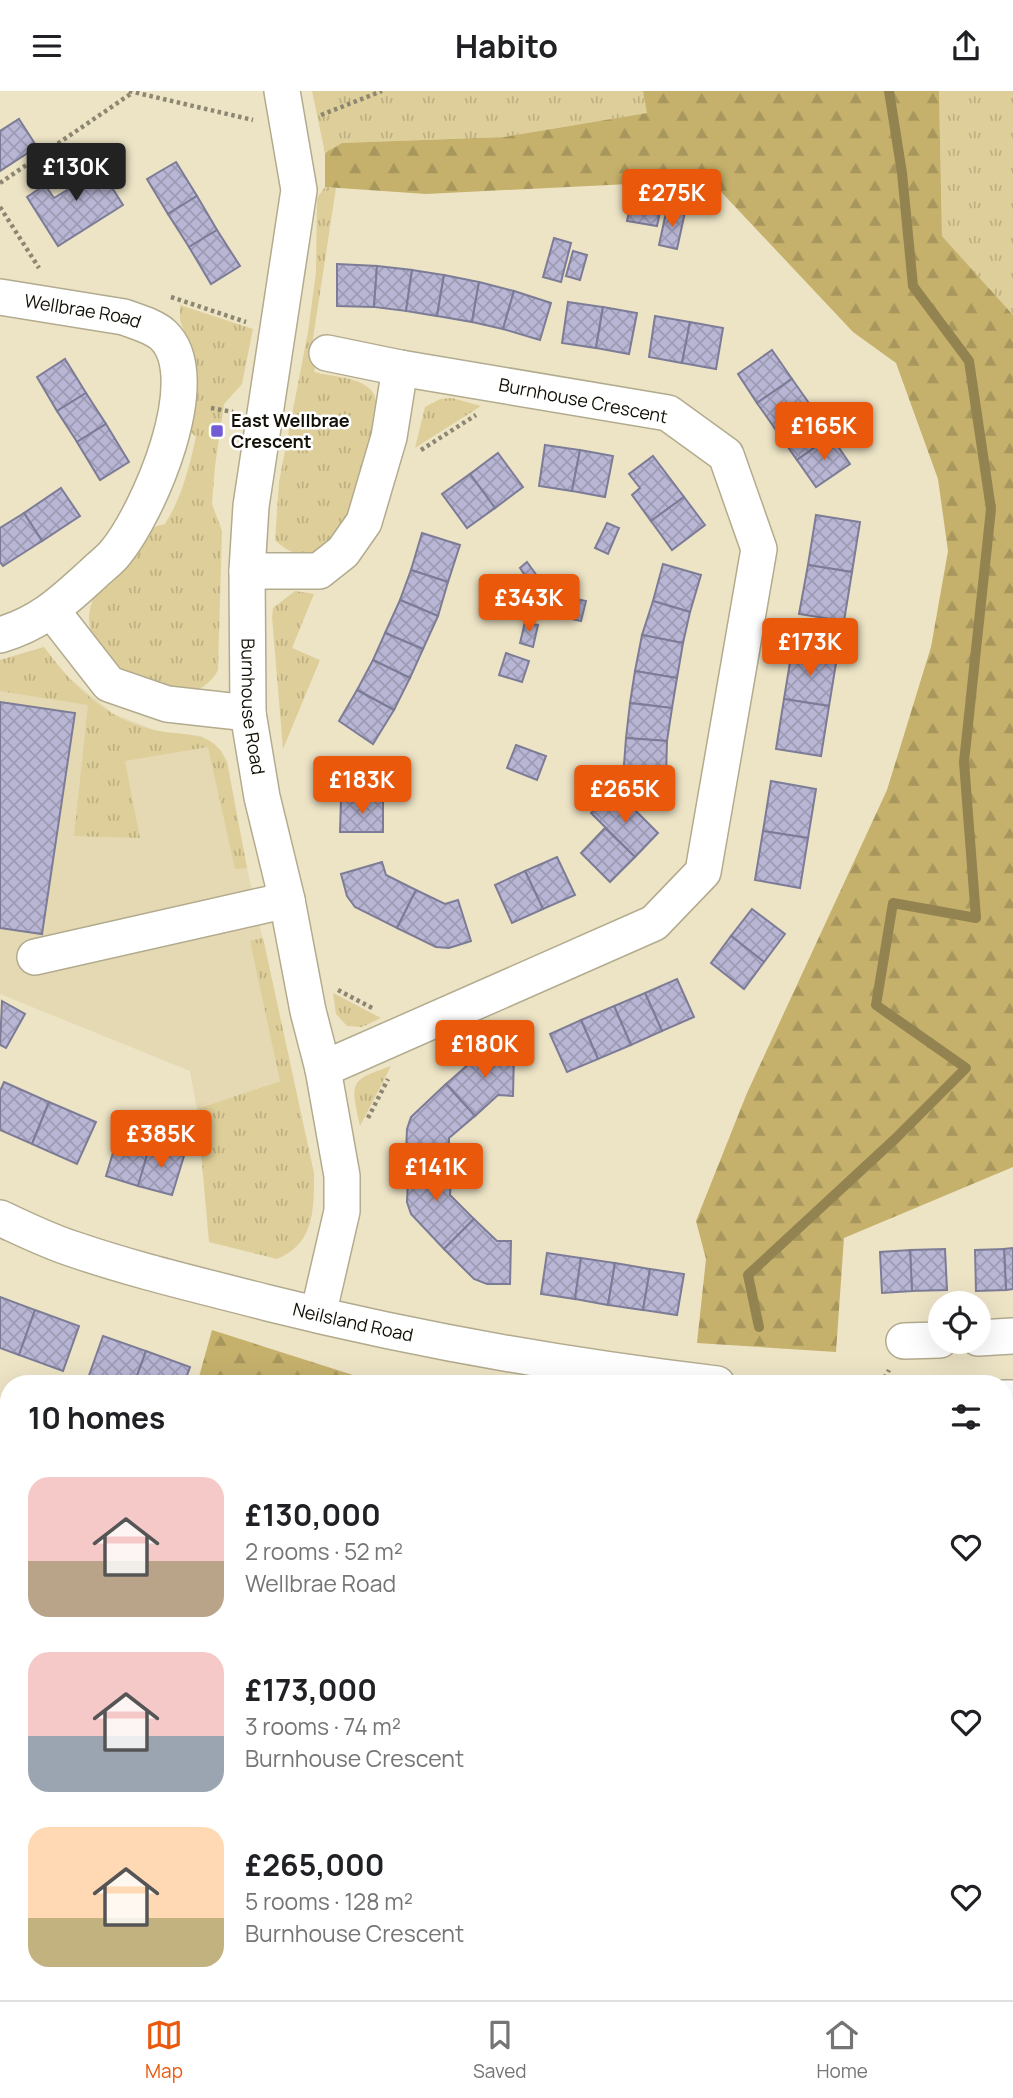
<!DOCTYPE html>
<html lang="en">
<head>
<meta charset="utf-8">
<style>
	:root { --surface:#fff; --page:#f6f6f6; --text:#202124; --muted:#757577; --line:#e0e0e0; --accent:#ea580c }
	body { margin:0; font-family:Manrope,sans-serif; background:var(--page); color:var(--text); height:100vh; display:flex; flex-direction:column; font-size:26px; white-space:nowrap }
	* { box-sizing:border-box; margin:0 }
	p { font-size:23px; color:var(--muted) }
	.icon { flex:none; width:38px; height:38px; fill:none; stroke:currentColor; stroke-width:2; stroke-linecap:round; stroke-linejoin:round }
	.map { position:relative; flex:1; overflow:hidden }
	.panel { position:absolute; left:0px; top:1284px; width:1013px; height:625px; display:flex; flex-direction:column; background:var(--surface); border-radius:28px 28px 0 0; box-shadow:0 7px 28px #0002 }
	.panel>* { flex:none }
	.controls { position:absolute; left:928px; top:1200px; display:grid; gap:14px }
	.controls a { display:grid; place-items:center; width:63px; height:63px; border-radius:50%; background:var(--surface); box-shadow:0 7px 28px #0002; font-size:35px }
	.price { position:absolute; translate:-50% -60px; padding:0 16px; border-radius:7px; background:var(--accent); color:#fff; font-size:23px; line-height:46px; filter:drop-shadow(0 2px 4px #0008) }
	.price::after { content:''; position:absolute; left:50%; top:42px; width:21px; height:16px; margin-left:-10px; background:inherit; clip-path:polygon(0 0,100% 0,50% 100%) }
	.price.selected { background:#222; color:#fff }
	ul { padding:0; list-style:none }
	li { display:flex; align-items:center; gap:21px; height:175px; padding:0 28px }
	li span { display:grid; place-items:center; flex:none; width:196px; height:140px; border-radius:21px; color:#555 }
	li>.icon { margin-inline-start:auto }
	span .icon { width:84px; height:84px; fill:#fffc; stroke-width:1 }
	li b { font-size:30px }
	h2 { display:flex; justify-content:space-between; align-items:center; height:84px; padding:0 28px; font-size:30px }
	header { display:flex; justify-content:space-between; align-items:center; height:91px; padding:0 28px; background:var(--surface); font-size:32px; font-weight:700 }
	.menu { display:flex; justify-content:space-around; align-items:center; height:98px; border-top:2px solid var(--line); background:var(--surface); font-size:19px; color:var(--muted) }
	.menu a { display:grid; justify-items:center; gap:4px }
	.menu .selected { color:var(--accent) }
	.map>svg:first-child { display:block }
	.built { fill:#e4d9b3 }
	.grass { fill:url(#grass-tufts) }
	.forest { fill:url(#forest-firs) }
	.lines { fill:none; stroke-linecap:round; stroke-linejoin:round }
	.stream { stroke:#928350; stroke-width:10 }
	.building { fill:url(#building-cross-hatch); stroke:#7d7c97; stroke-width:2 }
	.minor-casing { stroke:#b3ab8e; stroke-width:38 }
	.path { stroke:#8d8772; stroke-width:4.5; stroke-dasharray:3.5 3.5; stroke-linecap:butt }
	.minor { stroke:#fff; stroke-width:35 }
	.poi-dot { fill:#725bd5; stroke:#fff; stroke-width:2.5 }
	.labels { text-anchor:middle; stroke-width:5; stroke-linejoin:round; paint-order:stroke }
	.street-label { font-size:18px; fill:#131006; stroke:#fff }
	.poi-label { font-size:18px; font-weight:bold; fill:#131006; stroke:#fff; text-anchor:start }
</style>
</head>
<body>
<header><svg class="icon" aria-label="menu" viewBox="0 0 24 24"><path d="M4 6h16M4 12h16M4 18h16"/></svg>Habito<svg class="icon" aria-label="share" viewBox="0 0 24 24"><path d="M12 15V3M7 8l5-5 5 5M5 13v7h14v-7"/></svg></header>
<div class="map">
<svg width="1013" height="1909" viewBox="0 0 1013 1909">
	<defs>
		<pattern id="grass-tufts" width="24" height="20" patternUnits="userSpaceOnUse" patternTransform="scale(1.75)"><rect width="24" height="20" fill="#dece99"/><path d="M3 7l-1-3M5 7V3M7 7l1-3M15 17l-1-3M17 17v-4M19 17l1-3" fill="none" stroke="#beb082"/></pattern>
		<pattern id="forest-firs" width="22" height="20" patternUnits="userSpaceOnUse" patternTransform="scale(1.75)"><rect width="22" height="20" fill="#c5b16c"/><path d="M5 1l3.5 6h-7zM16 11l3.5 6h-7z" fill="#a8975c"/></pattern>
		<pattern id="building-cross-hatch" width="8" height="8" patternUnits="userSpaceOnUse" patternTransform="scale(1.75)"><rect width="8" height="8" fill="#b8b6d4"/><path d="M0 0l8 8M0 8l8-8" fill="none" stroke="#9d9bb4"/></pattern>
	</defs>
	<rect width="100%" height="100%" fill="#ede4c6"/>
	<polygon class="built" points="44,556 63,582 114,623 157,640 201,645 221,659 227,671 247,777 293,985 197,1018 190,980 0,903 0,569"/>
	<g class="grass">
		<polygon points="312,0 643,0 648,22 504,46 342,52 325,62"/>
		<polygon points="939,0 1013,0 1013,224 942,145"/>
		<path d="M325 96 336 97 312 254 318 257 314 281C331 286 358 285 371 299 376 305 378 316 377 324 372 358 353 419 335 447 332 451 327 454 322 457 304 469 290 463 275 449L279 391 308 241 316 181 317 107Z"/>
		<path d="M180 214 253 238 242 293 224 313 215 375 212 413 222 440 218 579C211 593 195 604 178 602 135 596 67 553 96 503L150 437 165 433C182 406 189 377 196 346L186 336 197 276 180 229Z"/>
		<polygon points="452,307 481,315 415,357 425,316 440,308"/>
		<polygon points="295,500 314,503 292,557 320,569 283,658 272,526 273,517"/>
		<path d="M44 556C63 582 85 606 113 623 126 631 144 637 159 640 189 646 212 638 227 671L247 777 235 778 208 656 125 670 140 747 74 745 88 614 0 600V569Z"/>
		<path d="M263 847 314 1082C314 1117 315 1153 277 1168L209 1151 197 1018 280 990 250 850Z"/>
		<polygon points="333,902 381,927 362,936 347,935 336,923"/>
		<path d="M391 975 360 1035C351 991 348 990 391 975Z"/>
		<polygon points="9,1853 9,1900 57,1901 27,1909 0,1909 0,1859"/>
	</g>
	<g class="forest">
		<polygon points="643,0 939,0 942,145 1013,224 1013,1076 844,1147 836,1261 697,1252 706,1168 696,1130 747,1002 887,699 931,556 948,460 938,388 896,272 853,241 710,89 426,103 325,96 325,62 342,52 504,46 647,22"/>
		<polygon points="212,1239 375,1291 375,1293 197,1293"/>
		<polygon points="420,1901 420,1900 641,1901 638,1909 420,1909"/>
	</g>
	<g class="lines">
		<g class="stream">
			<polyline points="759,1236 748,1184 895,1048 966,977 876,914 893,812 976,827 964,671 991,418 969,270 913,195 902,82 889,0"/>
			<polyline points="504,1909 504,1900"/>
		</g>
	</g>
	<g class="building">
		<polygon points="19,28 37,56 0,80 0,40"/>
		<polygon points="92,65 123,114 58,155 27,106 45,94 54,107 80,91 71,77"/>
		<polygon points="176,71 197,105 168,123 147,88"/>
		<polygon points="633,101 663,107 657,135 627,130"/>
		<polygon points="197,105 217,139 189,156 168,123"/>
		<polygon points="667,117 685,121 677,158 659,154"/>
		<polygon points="217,139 240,175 211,193 189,156"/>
		<polygon points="554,147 571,152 561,191 543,186"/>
		<polygon points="573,160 587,164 580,189 566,185"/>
		<polygon points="337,173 377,175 374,216 337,215"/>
		<polygon points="377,175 412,179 406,220 374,216"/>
		<polygon points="412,179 444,184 437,225 406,220"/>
		<polygon points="444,184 479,191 472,231 437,225"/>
		<polygon points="479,191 514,200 503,238 472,231"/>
		<polygon points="514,200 551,212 540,249 503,238"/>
		<polygon points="568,211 603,216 596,257 562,252"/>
		<polygon points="603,216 637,222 629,263 596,257"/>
		<polygon points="655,225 690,231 682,272 649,266"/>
		<polygon points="690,231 723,237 716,278 682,272"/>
		<polygon points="772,259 792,288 757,312 738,283"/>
		<polygon points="65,268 86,302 57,320 37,286"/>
		<polygon points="792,288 811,315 776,339 757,312"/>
		<polygon points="86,302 106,333 77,351 57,320"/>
		<polygon points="811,315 831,345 797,369 776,339"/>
		<polygon points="106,333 129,371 100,389 77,351"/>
		<polygon points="831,345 850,373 816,396 797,369"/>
		<polygon points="545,354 580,359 572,400 539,395"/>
		<polygon points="580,359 613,365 605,406 572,400"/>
		<polygon points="498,362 523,396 495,417 470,383"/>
		<polygon points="653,365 684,406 651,430 632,404 640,397 629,383"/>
		<polygon points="470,383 495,417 467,437 442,403"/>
		<polygon points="61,397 80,425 42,450 24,422"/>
		<polygon points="684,406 705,434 672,459 651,430"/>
		<polygon points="24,422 42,450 3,475 0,471 0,437"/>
		<polygon points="816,424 860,431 852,481 808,474"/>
		<polygon points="607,432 619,437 608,463 595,457"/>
		<polygon points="422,442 460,454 448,491 411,479"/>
		<polygon points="527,471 540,489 532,495 520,477"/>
		<polygon points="663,473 701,484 690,521 653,510"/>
		<polygon points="808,474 852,481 844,530 799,523"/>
		<polygon points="411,479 448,491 438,525 400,509"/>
		<polygon points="488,507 506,513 501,528 483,521"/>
		<polygon points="571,507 586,510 581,530 567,527"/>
		<polygon points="400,509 438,525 423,558 385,542"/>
		<polygon points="653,510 690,521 683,552 642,544"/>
		<polygon points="525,531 538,534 533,556 520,552"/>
		<polygon points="385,542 423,558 410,587 373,569"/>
		<polygon points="642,544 683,552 677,587 635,580"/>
		<polygon points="792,559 837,566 829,615 784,608"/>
		<polygon points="506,562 529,570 522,591 499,584"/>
		<polygon points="373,569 410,587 394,619 357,599"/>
		<polygon points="635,580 677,587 672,617 630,612"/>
		<polygon points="357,599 394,619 373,653 339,630"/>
		<polygon points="784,608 829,615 821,665 776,658"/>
		<polygon points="0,611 75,622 42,843 0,837"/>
		<polygon points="630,612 672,617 667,650 626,647"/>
		<polygon points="626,647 667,650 666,686 623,687"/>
		<polygon points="516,654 546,665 537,689 507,677"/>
		<rect x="341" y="673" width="42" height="35"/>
		<polygon points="771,690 816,698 808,747 763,740"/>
		<polygon points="610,703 624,717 628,712 658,742 635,766 591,722"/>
		<polygon points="341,708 383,708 383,741 340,741"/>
		<polygon points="605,737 635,766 610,791 581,762"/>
		<polygon points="763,740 808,747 800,797 755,789"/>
		<polygon points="557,766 575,804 543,818 525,780"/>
		<polygon points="382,771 386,784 416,799 397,837 355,816 347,805 341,783"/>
		<polygon points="525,780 543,818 512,832 495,794"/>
		<polygon points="416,799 445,813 458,809 471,850 449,857 436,856 397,837"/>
		<polygon points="752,818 785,843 764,871 731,845"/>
		<polygon points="731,845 764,871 744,898 711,872"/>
		<polygon points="677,888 694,926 662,940 645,902"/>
		<polygon points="645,902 662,940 631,954 614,915"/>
		<polygon points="2,910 25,923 6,957 0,954"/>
		<polygon points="614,915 631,954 598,968 581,929"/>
		<polygon points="581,929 598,968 567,981 550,943"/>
		<polygon points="491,961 514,961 513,1005 498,1004 475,1025 446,993 479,964"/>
		<polygon points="4,991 49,1011 32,1053 0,1039 0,1000"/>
		<polygon points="446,993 475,1025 449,1047 449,1061 406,1061 407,1038 411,1026"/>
		<polygon points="49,1011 96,1031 77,1073 32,1053"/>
		<polygon points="118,1045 150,1054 138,1095 106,1085"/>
		<polygon points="150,1054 184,1065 172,1104 138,1095"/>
		<polygon points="420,1061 438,1061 437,1089 451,1090 450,1104 474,1128 444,1158 411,1123 407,1111 408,1088 419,1089"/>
		<polygon points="474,1128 497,1150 511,1150 510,1193 487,1193 474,1188 444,1158"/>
		<polygon points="1013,1157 1013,1198 1006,1199 1004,1158"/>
		<polygon points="945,1158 947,1199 912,1200 910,1159"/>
		<polygon points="1004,1158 1006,1199 976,1200 975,1159"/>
		<polygon points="910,1159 912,1200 882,1202 880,1161"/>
		<polygon points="547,1162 581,1167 575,1208 541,1203"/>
		<polygon points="581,1167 615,1172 608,1214 575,1208"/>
		<polygon points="615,1172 650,1178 643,1219 608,1214"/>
		<polygon points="650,1178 684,1183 677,1224 643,1219"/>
		<polygon points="0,1206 35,1219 19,1264 0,1257"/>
		<polygon points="35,1219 79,1235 63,1280 19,1264"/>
		<polygon points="103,1245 146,1260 134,1293 97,1293 87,1290"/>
		<polygon points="146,1260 190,1276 184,1293 134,1293"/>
		<rect x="1004" y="1410" width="9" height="38"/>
		<polygon points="0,1613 2,1627 9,1634 9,1665 0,1674"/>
		<polygon points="9,1665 9,1694 0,1685 0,1674"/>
		<polygon points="1004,1797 1013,1797 1013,1838 1004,1839"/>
		<polygon points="146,1900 183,1900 178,1909 162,1909"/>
		<rect x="337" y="1902" width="36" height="7"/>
	</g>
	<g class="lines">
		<g class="minor-casing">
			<g id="minor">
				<path id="s1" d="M282 0 299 99 251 415 247 480 248 622 262 706 287 809 308 920 323 978 342 1085V1120L318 1224"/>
				<path id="s2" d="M0 206 124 226C137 231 153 235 163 244 208 286 148 422 116 461 110 469 100 476 93 483 62 511 41 532 0 544"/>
				<polyline points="247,480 319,480 343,461 364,431 389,346 400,277"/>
				<polyline points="52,520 109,593 167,613 248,622"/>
				<polyline points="35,866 287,809"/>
				<polyline points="323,978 654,832 703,781 759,458 726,364 668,322 400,277 327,262"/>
				<path id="s3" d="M0 1127C24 1138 48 1150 73 1158 137 1180 203 1195 268 1212 416 1249 565 1275 717 1293"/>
				<polyline points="978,1247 1013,1245"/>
				<polyline points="904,1250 940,1249"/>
				<polyline points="1004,1307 1013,1307"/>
				<polyline points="1004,1343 1013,1342"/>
				<polyline points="1004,1722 1013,1720"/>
				<polyline points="0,1763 9,1763"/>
				<polyline points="280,1900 284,1909"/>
				<polyline points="806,1909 809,1900"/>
			</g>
		</g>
		<g class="path">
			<polyline points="129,0 253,29"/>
			<polyline points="321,24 382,0"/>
			<polyline points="0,92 132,2"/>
			<polyline points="0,116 39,177"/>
			<polyline points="171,206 246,231"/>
			<polyline points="211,317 233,321"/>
			<polyline points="421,359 476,324"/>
			<polyline points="338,899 374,918"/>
			<polyline points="368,1027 388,988"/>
			<polyline points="881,1293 889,1279"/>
			<polyline points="0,1850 9,1844"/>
			<polyline points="597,1909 601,1900"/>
		</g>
		<use href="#minor" class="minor"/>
	</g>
	<rect class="poi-dot" x="210" y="333" width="14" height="14" rx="3.5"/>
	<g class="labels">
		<g class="street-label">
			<text dy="6" stroke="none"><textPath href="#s2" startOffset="84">Wellbrae Road</textPath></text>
			<text transform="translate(583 310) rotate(11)" y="6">Burnhouse Crescent</text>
			<text dy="6" stroke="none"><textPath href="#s1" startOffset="621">Burnhouse Road</textPath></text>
			<text dy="6" stroke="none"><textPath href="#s3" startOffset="369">Neilsland Road</textPath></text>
		</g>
		<g class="poi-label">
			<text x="231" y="336">East Wellbrae<tspan x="231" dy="21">Crescent</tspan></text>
		</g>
	</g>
</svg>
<div class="controls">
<a><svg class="icon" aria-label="locate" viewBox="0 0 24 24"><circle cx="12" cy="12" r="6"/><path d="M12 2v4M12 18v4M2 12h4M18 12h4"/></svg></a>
</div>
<b class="price selected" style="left:76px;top:112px">£130K</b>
<b class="price" style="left:672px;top:138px">£275K</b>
<b class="price" style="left:824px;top:371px">£165K</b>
<b class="price" style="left:529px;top:543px">£343K</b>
<b class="price" style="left:810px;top:587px">£173K</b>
<b class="price" style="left:362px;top:725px">£183K</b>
<b class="price" style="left:625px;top:734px">£265K</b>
<b class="price" style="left:485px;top:989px">£180K</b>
<b class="price" style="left:161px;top:1079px">£385K</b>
<b class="price" style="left:436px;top:1112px">£141K</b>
<section class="panel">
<h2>10 homes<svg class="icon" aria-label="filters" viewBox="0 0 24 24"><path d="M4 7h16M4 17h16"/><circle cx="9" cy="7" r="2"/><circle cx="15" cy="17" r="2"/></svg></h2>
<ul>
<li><span style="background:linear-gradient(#f6c9c9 60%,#b9a48a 0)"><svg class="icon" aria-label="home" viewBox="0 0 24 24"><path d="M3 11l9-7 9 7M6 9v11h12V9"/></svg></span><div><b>£130,000</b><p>2 rooms · 52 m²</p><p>Wellbrae Road</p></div><svg class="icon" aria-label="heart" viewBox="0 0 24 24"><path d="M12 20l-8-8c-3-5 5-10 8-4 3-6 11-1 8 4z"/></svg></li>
<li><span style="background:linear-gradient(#f6c9c9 60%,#9aa5b1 0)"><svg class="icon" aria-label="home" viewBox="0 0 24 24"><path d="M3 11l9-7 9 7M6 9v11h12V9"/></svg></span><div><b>£173,000</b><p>3 rooms · 74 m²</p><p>Burnhouse Crescent</p></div><svg class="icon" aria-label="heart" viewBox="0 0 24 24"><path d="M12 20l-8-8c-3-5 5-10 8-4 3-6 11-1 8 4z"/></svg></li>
<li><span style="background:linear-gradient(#ffd9b3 65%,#c2b280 0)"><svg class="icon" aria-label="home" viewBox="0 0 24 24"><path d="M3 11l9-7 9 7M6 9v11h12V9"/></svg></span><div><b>£265,000</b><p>5 rooms · 128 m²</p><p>Burnhouse Crescent</p></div><svg class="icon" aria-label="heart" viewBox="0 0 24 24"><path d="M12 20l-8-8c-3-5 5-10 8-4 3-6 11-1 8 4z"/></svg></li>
</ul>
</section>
</div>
<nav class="menu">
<a class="selected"><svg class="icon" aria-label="map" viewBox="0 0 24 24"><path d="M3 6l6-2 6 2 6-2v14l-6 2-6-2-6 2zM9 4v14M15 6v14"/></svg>Map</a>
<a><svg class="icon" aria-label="saved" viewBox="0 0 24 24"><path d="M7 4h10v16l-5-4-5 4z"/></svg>Saved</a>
<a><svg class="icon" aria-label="home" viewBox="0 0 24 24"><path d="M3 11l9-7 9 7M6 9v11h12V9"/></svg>Home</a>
</nav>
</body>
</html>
